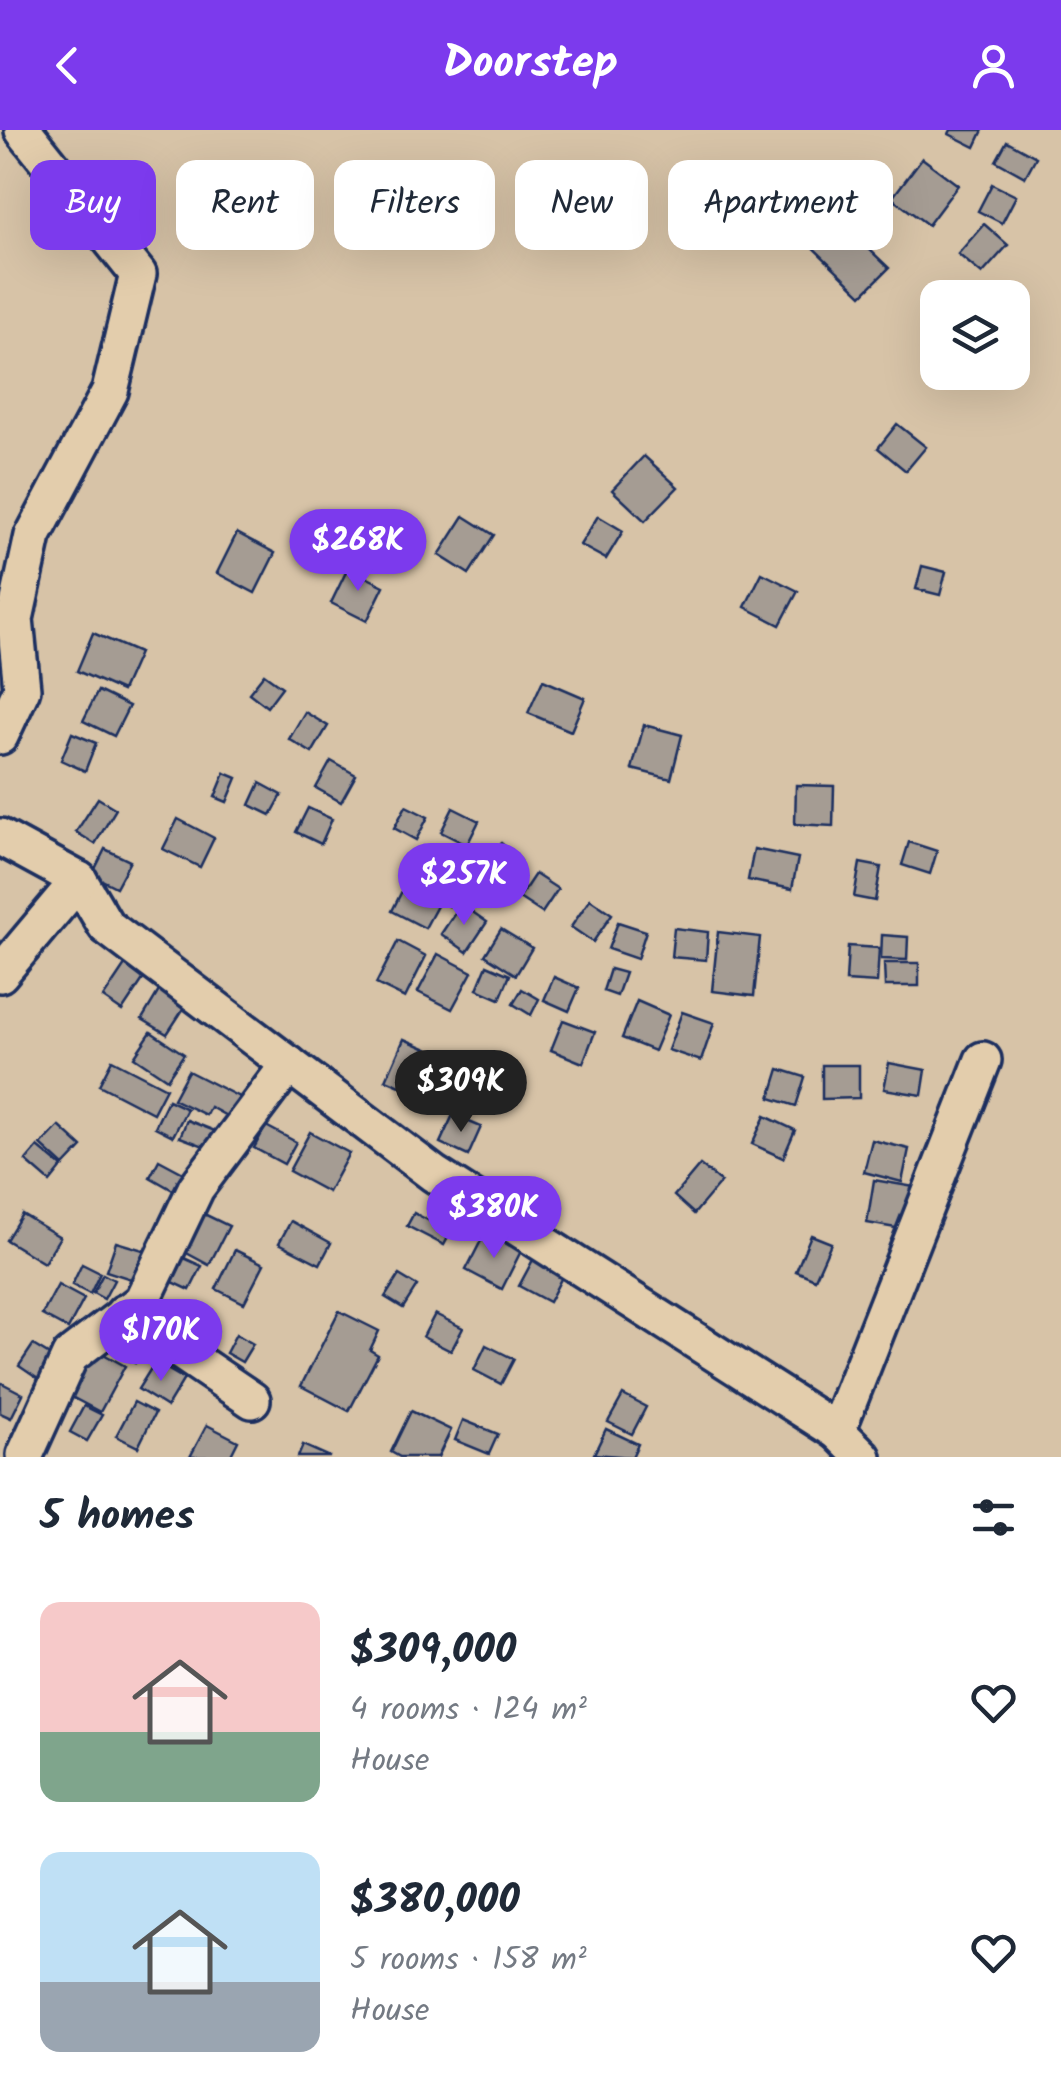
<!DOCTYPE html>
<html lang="en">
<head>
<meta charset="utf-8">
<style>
	:root { --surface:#fff; --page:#f2f2f3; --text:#1f2937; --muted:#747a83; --accent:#7c3aed }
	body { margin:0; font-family:Kalam,sans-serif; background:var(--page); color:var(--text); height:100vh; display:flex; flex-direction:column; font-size:38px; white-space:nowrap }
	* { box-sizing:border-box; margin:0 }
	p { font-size:32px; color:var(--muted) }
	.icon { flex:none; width:55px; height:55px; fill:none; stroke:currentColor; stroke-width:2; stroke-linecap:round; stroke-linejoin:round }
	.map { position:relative; height:1327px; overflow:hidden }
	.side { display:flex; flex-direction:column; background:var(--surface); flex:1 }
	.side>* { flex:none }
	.banner { position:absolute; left:30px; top:30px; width:1002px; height:90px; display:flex; gap:20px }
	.controls { position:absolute; left:920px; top:150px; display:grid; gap:20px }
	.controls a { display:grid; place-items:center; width:110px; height:110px; border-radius:20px; background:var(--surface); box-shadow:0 10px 40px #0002; font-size:50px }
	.price { position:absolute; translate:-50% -85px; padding:0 22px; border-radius:35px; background:var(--accent); color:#fff; font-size:32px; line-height:65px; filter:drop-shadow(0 2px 5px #0008) }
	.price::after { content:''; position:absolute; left:50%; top:60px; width:30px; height:22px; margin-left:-15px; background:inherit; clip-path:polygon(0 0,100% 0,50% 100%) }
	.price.on { background:#222; color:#fff }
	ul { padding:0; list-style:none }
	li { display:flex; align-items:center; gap:30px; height:250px; padding:0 40px }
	li span { display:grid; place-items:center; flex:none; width:280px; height:200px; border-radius:20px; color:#555 }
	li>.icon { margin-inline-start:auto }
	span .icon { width:120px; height:120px; fill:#fffc; stroke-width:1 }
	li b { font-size:42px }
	h2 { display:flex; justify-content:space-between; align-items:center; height:120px; padding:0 40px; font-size:42px }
	.pill { padding:0 35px; border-radius:20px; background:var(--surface); box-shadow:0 10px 40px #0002; font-size:35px; line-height:90px }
	.pill.on { background:var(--accent); color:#fff }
	header { display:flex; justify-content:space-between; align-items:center; height:130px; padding:0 40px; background:var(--accent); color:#fff; font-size:45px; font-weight:700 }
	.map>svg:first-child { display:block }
	.building { fill:#a59c93; stroke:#1b2f5e; stroke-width:2.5 }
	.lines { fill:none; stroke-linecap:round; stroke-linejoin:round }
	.minor-casing { stroke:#1b2f5e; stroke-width:42 }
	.minor { stroke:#e3cdac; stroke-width:35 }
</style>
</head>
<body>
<header><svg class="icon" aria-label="back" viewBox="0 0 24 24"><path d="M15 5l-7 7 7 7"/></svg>Doorstep<svg class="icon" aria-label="person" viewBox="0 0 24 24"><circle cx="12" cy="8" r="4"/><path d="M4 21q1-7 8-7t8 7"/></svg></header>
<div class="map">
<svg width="1061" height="1327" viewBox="0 0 1061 1327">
	<rect width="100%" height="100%" fill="#d7c3a7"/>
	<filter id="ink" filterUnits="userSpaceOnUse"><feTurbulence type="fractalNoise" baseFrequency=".01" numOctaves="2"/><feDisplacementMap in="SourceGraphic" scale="20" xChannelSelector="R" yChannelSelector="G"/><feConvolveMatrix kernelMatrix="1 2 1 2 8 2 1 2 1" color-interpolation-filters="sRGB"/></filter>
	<g filter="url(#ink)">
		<g class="building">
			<polygon points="951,0 983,0 975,17 949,4"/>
			<polygon points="1007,11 1036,27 1025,47 996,31"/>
			<polygon points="922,28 958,55 928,95 892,68"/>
			<polygon points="992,54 1016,66 1002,93 978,81"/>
			<polygon points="828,80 889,138 862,165 802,107"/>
			<polygon points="984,94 1008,115 982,144 958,124"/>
			<polygon points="897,294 926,317 906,341 878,318"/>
			<polygon points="644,326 678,357 645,391 612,360"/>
			<polygon points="464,386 494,405 469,444 439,425"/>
			<polygon points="598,386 623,401 606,429 580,415"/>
			<polygon points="237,403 275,423 255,463 217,443"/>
			<polygon points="922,436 946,442 940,465 916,459"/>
			<polygon points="348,438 384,456 367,491 331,473"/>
			<polygon points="762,443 798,461 780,495 745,477"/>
			<polygon points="93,503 139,523 122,561 77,541"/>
			<polygon points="264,544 282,557 267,577 249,563"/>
			<polygon points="543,550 585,568 571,601 528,583"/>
			<polygon points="98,561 129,576 114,606 83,591"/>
			<polygon points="305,582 328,596 312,623 289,609"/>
			<polygon points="644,595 682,605 671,649 632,639"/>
			<polygon points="72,603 96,613 85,641 61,630"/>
			<polygon points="331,631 356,645 341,672 316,658"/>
			<polygon points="225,643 237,648 227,672 215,667"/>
			<polygon points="260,653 282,665 271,685 250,675"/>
			<polygon points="796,655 834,656 833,696 795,694"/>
			<polygon points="98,668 116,679 95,714 76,702"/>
			<polygon points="406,676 428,687 416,710 394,698"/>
			<polygon points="308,678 332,689 321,714 296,702"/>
			<polygon points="453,678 479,691 467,715 441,702"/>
			<polygon points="178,689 214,708 200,737 163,719"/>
			<polygon points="909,712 937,721 930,744 902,735"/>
			<polygon points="501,713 520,730 503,750 483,734"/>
			<polygon points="105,719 130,731 116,757 92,745"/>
			<polygon points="754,719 798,728 792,759 748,750"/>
			<polygon points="441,733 467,751 449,776 424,757"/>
			<polygon points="860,733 881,737 875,771 854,767"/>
			<polygon points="535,744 558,759 542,783 519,768"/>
			<polygon points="404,757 438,774 425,798 392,781"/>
			<polygon points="590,769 612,784 593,812 571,797"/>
			<polygon points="461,774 487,792 467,822 441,804"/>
			<polygon points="618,792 646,801 637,829 608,819"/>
			<polygon points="674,798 708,802 706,830 671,827"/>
			<polygon points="501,799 532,818 516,845 485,825"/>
			<polygon points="718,802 760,807 754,866 712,861"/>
			<polygon points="882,805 908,807 907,830 881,829"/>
			<polygon points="398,811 426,826 405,868 376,854"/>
			<polygon points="848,816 879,818 877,853 846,851"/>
			<polygon points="438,824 472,842 452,879 418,862"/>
			<polygon points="884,833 919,833 919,856 885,856"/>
			<polygon points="125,835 144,848 122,881 103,868"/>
			<polygon points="487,835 510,845 500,869 477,859"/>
			<polygon points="610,839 625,843 617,866 603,861"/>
			<polygon points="554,847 579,858 569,881 544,870"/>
			<polygon points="160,859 186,875 167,904 142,889"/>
			<polygon points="522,859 539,869 531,885 513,874"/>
			<polygon points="637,871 669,885 654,921 622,908"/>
			<polygon points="682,882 714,893 701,931 668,920"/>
			<polygon points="563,890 595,902 583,933 551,920"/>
			<polygon points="151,902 184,924 167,949 134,927"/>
			<polygon points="404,909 441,925 424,966 386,950"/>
			<polygon points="112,930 166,958 153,983 99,955"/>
			<polygon points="889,933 926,940 922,965 884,959"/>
			<polygon points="822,935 859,935 859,968 822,969"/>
			<polygon points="779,939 805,947 796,976 770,968"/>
			<polygon points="188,941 243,969 232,989 210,977 206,985 173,969"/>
			<polygon points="168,970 187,979 173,1006 155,997"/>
			<polygon points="453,985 481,997 468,1026 440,1013"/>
			<polygon points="765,986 795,1000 783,1028 752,1014"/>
			<polygon points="187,990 215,1001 209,1018 180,1007"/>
			<polygon points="59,996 82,1017 64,1036 41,1015"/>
			<polygon points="266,996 296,1012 284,1034 254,1018"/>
			<polygon points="310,1002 349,1023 328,1062 289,1041"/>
			<polygon points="872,1010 909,1019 902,1052 864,1042"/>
			<polygon points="38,1017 62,1037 50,1052 26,1031"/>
			<polygon points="159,1030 187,1045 178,1063 150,1047"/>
			<polygon points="700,1035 721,1052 694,1084 674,1066"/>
			<polygon points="874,1050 920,1058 913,1101 867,1093"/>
			<polygon points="200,1082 229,1096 209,1135 181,1120"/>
			<polygon points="414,1083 451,1102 444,1115 407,1096"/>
			<polygon points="22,1084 60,1107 44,1133 6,1110"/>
			<polygon points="291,1091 331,1113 320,1134 279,1113"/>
			<polygon points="485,1103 521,1121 502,1159 466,1140"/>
			<polygon points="811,1105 831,1113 815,1149 796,1141"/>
			<polygon points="116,1112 150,1122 140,1152 106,1141"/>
			<polygon points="235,1120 264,1134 244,1173 216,1159"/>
			<polygon points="175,1124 202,1136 190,1160 164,1148"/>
			<polygon points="534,1128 564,1143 549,1172 519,1156"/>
			<polygon points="82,1134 100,1143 90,1164 72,1155"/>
			<polygon points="103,1144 114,1150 104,1169 93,1163"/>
			<polygon points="399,1145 417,1156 403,1178 385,1167"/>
			<polygon points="58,1155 84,1169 68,1199 42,1185"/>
			<polygon points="339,1181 379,1201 370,1220 378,1225 349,1281 301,1256"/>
			<polygon points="435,1184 463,1198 451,1221 423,1207"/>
			<polygon points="125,1196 148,1208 135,1233 112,1221"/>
			<polygon points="236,1204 253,1214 242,1232 226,1223"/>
			<polygon points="33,1215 56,1229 41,1251 19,1236"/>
			<polygon points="486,1215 514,1229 501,1254 474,1240"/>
			<polygon points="91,1217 125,1236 100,1282 66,1264"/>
			<polygon points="155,1232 184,1249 167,1277 138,1259"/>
			<polygon points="0,1252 23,1264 11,1288 0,1283"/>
			<polygon points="623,1265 646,1277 632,1304 608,1292"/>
			<polygon points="134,1272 155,1283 138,1317 116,1306"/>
			<polygon points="84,1276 102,1285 87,1311 70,1302"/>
			<polygon points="411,1281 451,1300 438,1327 400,1327 391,1322"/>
			<polygon points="463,1290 498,1304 489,1324 455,1310"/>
			<polygon points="207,1295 238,1311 230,1327 190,1327"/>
			<polygon points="606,1299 638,1314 632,1327 594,1324"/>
			<polygon points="303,1315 330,1327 298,1327"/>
		</g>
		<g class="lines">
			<g class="minor-casing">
				<g id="minor">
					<polyline points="0,606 22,559 15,489 33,406 110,261 138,144 23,0"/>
					<polyline points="0,707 79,750 106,796 434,1044 837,1301"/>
					<polyline points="0,844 79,750"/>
					<polyline points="124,1183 252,1270"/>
					<polyline points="25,1325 70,1226 142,1171 196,1058 289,934"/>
					<polyline points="863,1327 837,1301 983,930"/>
				</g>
			</g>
			<use href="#minor" class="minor"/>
		</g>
	</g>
</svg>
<div class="controls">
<a><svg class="icon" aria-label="layers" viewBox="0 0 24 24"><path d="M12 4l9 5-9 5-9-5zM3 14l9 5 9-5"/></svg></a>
</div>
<b class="price" style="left:358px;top:464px">$268K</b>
<b class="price" style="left:464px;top:798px">$257K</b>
<b class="price on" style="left:461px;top:1005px">$309K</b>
<b class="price" style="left:494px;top:1131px">$380K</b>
<b class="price" style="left:161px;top:1254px">$170K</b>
<div class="banner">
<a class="pill on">Buy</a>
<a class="pill">Rent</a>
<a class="pill">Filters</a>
<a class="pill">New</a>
<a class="pill">Apartment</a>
</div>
</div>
<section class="side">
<h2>5 homes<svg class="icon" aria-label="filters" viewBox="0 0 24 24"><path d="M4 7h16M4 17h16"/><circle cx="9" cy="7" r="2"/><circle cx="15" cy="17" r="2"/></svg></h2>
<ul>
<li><span style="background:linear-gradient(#f6c9c9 65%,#7fa58c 0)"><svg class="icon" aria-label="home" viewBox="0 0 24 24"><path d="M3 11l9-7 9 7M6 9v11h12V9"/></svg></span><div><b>$309,000</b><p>4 rooms · 124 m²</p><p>House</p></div><svg class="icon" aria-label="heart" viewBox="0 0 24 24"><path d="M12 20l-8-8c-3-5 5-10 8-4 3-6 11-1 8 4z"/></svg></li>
<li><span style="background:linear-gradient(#bfe0f5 65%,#9aa5b1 0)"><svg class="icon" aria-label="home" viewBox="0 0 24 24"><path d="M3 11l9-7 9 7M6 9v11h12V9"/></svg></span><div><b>$380,000</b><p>5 rooms · 158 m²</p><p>House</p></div><svg class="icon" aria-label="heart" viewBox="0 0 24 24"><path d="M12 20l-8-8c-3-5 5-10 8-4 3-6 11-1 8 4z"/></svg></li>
</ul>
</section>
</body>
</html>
